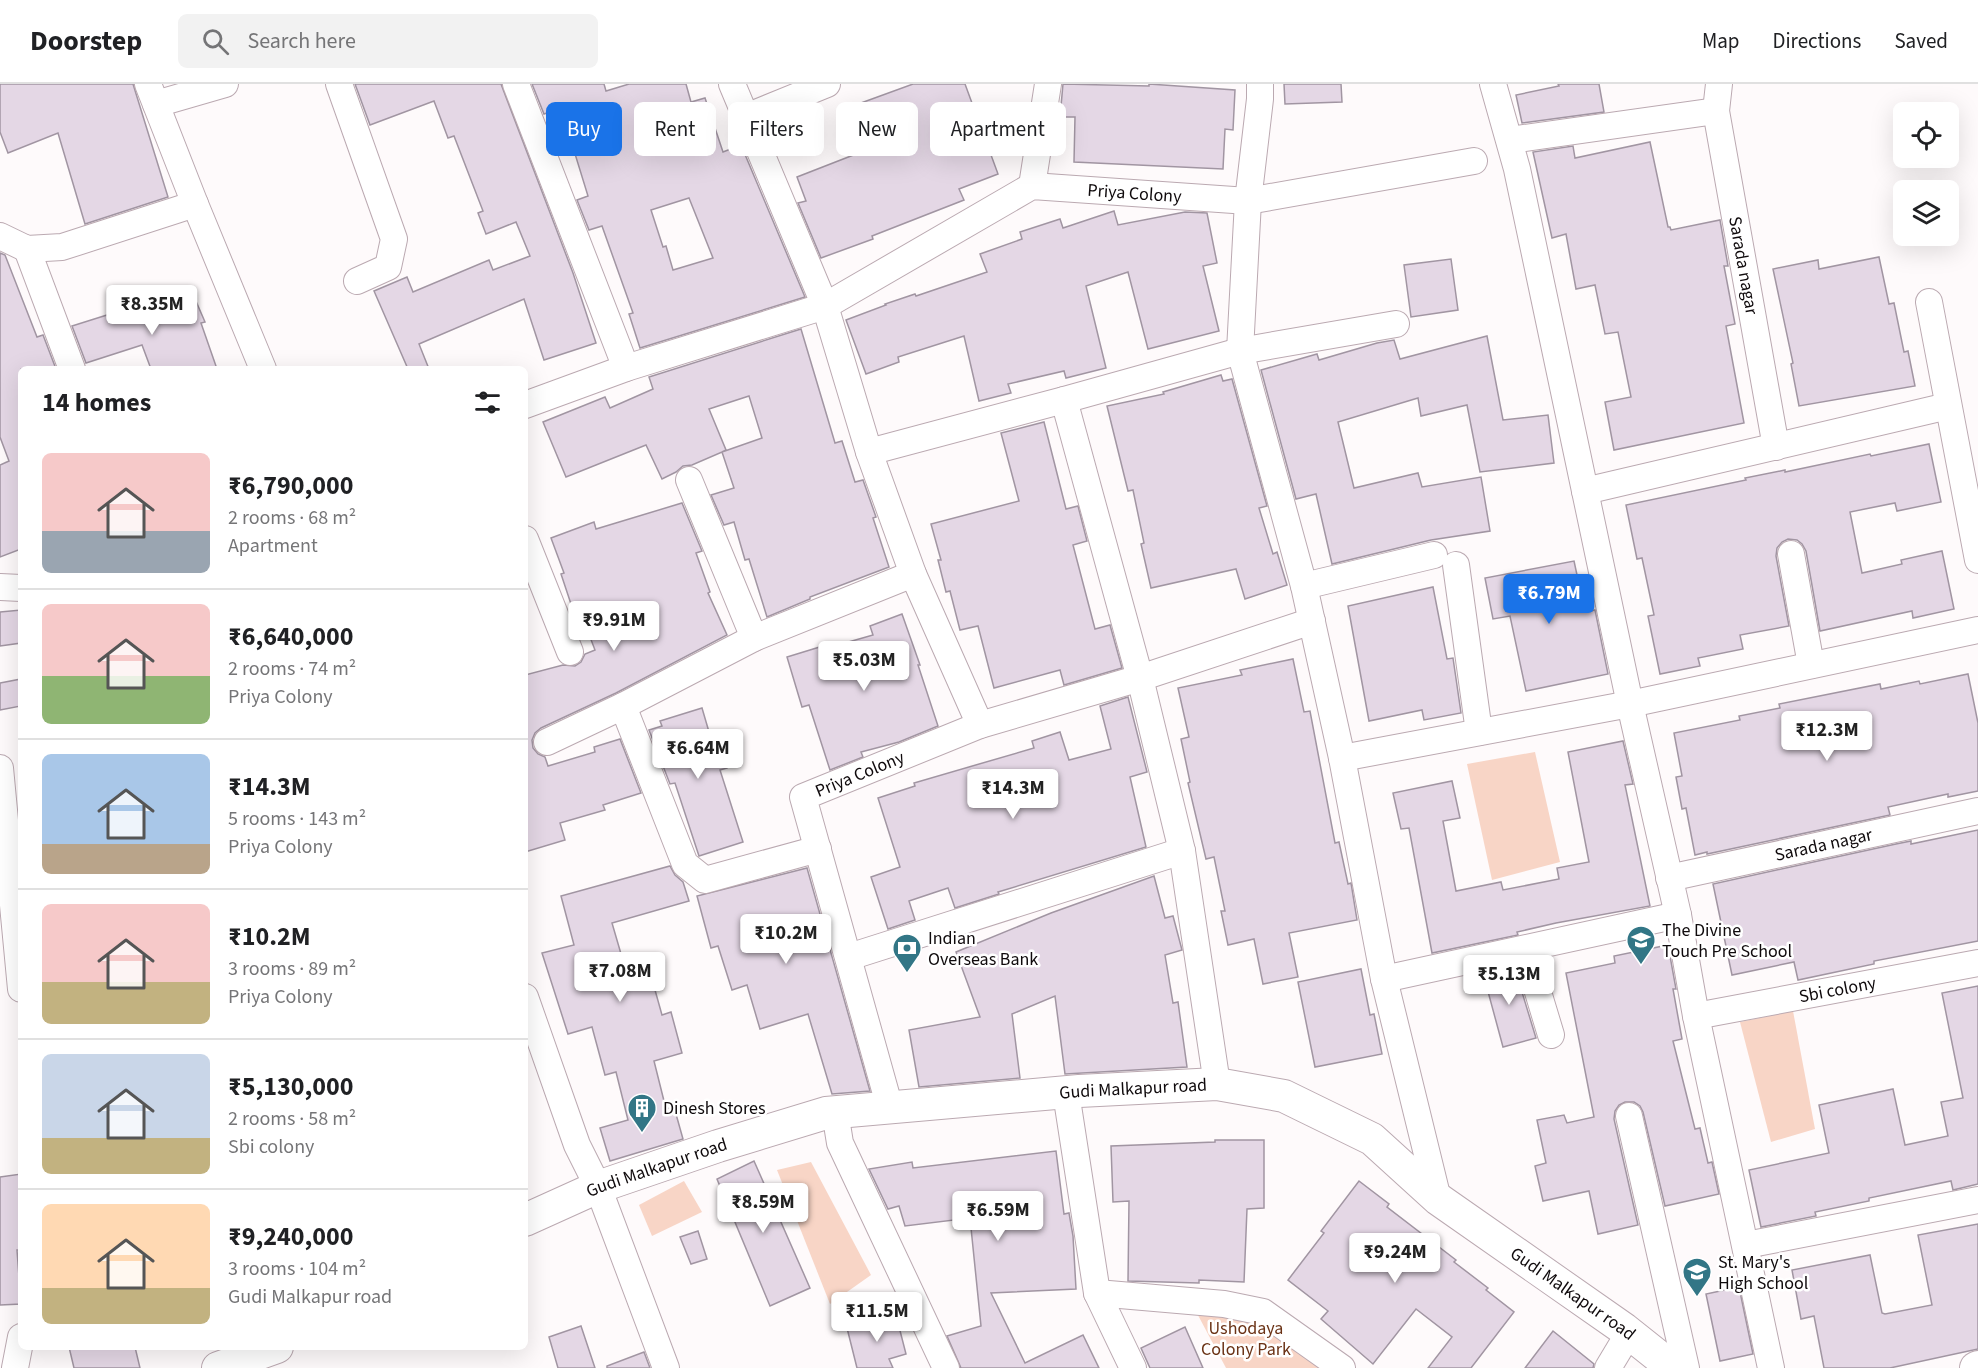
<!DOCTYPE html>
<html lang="en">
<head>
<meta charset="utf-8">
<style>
	:root { --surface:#fff; --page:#f2f2f2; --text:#202124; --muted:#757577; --line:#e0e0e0; --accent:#1a73e8 }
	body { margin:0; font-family:"Source Sans 3",sans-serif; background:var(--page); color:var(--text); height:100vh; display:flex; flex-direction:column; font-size:22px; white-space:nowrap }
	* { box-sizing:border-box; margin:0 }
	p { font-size:20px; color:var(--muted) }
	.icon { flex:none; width:33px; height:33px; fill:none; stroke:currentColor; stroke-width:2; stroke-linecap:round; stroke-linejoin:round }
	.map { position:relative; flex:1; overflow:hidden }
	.details { position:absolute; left:18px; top:282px; width:510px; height:984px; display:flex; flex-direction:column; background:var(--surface); border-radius:9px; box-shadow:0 6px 24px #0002 }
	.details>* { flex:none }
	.guide { position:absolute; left:546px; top:18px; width:570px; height:54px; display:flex; gap:12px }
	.buttons { position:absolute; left:1893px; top:18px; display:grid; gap:12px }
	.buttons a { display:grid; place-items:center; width:66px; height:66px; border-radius:9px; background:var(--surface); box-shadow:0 6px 24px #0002; font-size:30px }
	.price { position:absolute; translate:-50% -51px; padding:0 14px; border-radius:6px; background:#fff; color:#222; font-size:20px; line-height:39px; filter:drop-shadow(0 2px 3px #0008) }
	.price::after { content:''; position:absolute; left:50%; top:36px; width:18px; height:14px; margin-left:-9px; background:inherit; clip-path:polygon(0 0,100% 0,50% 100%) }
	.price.selected { background:var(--accent); color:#fff }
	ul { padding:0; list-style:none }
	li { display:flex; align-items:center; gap:18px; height:150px; padding:0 24px }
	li+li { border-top:2px solid var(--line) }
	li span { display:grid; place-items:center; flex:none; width:168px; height:120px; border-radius:9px; color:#555 }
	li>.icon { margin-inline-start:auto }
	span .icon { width:72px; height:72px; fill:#fffc; stroke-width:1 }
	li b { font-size:26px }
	h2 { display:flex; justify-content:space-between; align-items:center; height:72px; padding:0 24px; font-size:26px }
	.pill { padding:0 21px; border-radius:9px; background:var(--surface); box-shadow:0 6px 24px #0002; font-size:21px; line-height:54px }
	.pill.selected { background:var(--accent); color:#fff }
	header { display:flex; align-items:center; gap:36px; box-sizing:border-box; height:84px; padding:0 30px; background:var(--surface); border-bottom:2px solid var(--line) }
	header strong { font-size:28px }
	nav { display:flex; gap:33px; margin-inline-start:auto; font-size:21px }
	.search { width:420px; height:54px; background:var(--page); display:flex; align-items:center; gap:15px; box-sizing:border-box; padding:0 21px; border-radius:9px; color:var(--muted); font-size:22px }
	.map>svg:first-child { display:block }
	.green { fill:#f8d5c6 }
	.building { fill:#e4d7e5; stroke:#a195a2; stroke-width:1.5; fill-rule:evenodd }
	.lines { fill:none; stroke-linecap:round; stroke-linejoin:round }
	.minor-casing { stroke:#bba9b1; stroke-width:28 }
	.tertiary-casing { stroke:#bba9b1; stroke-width:34 }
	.minor { stroke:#fff; stroke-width:26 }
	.tertiary { stroke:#fff; stroke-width:32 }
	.labels { text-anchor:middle; stroke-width:5; stroke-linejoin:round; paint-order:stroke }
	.street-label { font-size:18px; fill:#0f0a0c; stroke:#fff }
	.poi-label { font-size:18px; fill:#0f0a0c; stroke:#fff; text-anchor:start }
	.park-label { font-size:18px; fill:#6a3215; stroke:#fff }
</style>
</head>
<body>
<header>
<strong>Doorstep</strong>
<div class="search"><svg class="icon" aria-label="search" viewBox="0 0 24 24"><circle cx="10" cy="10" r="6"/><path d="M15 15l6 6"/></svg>Search here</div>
<nav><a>Map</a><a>Directions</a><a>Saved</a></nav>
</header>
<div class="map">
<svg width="1978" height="1284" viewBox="0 0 1978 1284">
	<rect width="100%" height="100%" fill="#fefafb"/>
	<g class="green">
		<polygon points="1535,668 1560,778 1492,796 1467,680"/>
		<polygon points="1793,927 1815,1045 1771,1058 1740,938"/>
		<polygon points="811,1078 871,1191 830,1220 777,1086"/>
		<polygon points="684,1097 702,1128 652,1152 639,1121"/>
		<polygon points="1191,1218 1263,1226 1334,1284 1226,1284"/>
	</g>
	<g class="building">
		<polygon points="0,0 133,0 168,113 85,140 58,49 8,69 0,48"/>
		<polygon points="355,0 501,0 573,189 596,259 544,276 524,215 419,260 429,285 408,285 374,207 407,193 413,208 489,176 493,186 530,172 516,138 486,150 478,129 483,127 454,52 448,54 434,17 370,41"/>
		<path d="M532 0H604L606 7 629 0H686L691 18 705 14 723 68 741 61 805 213 640 264 629 230 633 229 602 142 589 146 577 116 588 112 572 60 570 61 558 25 544 30ZM689 114 713 174 673 186 666 162 663 163 651 126Z"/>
		<polygon points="913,0 965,0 998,90 959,105 964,116 872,152 873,155 821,174 798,119 806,117 797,93 856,70 839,27"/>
		<polygon points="1063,0 1149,2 1149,0 1235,6 1233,46 1225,45 1223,85 1074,78 1075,33 1060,33"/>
		<polygon points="1284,0 1341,0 1342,18 1285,20"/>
		<polygon points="1558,0 1599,0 1604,28 1522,39 1516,11 1559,2"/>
		<polygon points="1650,58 1668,143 1670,143 1671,146 1720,136 1728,182 1724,182 1735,240 1726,242 1744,339 1614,366 1605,318 1631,313 1618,248 1605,250 1595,201 1576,205 1566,150 1552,154 1533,68 1573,62 1575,74"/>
		<polygon points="1114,127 1118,141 1185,128 1207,129 1217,179 1203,182 1219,247 1148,265 1128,188 1086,202 1106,284 1066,294 1064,287 1008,300 1011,309 979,317 964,252 898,273 899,278 866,290 846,236 886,221 885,220 915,210 916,212 987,188 980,170 1022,155 1020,148 1060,135 1063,144"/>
		<polygon points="0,169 5,171 37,253 43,251 56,285 21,285 21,465 0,473 0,381 9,377 0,353"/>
		<polygon points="1879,173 1889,220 1894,219 1904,268 1908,267 1915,302 1799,322 1791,280 1793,279 1773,185 1818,176 1819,185"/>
		<polygon points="1451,175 1458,226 1411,233 1404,181"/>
		<polygon points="192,208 205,238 201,239 217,285 151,285 142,261 86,279 72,242 126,225 129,236"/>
		<path d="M801 245 835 359 842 357 855 398 863 396 876 433 873 434 889 483 810 513V515L767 533 749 475 745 476 734 438 724 441 711 411 734 404 722 368 692 381 683 382 676 388 662 395 646 361 566 393 543 338 605 313 610 324 653 305 649 293ZM749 312 762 354 722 368 726 366 709 325Z"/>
		<polygon points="1487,252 1503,336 1548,331 1554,379 1480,388 1467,321 1421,332 1418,314 1338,338 1354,404 1418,389 1422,403 1481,393 1490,447 1431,456 1332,480 1316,410 1296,415 1261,286 1317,270 1319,276 1377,259 1394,256 1400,275"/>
		<polygon points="1221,291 1223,297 1232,295 1267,422 1259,424 1273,470 1277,468 1287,501 1245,515 1236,485 1151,504 1141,460 1144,459 1133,406 1128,407 1107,322 1164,310 1163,308"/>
		<polygon points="1044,338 1066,425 1078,422 1087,457 1073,461 1095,545 1110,541 1122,584 1064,601 1060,586 994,604 978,542 960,546 950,507 946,508 938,476 941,476 931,440 1019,417 1001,349"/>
		<polygon points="1929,360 1941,418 1897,427 1895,419 1850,428 1862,489 1902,480 1901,476 1942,467 1954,525 1913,534 1912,527 1820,547 1806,467 1802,460 1797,456 1788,455 1782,458 1777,464 1776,472 1789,542 1740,551 1743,565 1698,574 1700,582 1660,590 1648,532 1654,531 1642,474 1637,475 1626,421 1746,396 1745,394 1785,386 1785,388 1870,370 1871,372"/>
		<polygon points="682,419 702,467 696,469 710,508 708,509 727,551 616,609 541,644 535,649 532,656 533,664 538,670 545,673 548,682 595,668 594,663 620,655 641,709 603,721 605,726 560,739 565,756 525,768 525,591 563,581 575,582 581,578 585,570 595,566 580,527 574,529 561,490 564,489 551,454 594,438 596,445"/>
		<polygon points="1574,477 1585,528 1595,526 1608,590 1526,607 1510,532 1493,535 1485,494"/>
		<polygon points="1433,503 1447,575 1453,574 1461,629 1424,636 1422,626 1369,637 1348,522"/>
		<polygon points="21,526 21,559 0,562 0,528"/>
		<polygon points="902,530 920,581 918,581 938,642 899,658 861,668 863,673 830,686 809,621 802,623 787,573 823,562 824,565 873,551 870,542"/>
		<polygon points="1293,575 1304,628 1310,627 1335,759 1339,758 1348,800 1351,799 1357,836 1289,849 1298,893 1263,900 1254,855 1228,861 1221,827 1225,827 1214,773 1206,775 1188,699 1190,698 1181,655 1189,653 1178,604 1242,591 1240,586"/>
		<polygon points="1968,590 1978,639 1978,707 1948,713 1948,710 1888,723 1890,731 1707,770 1707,768 1695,771 1686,724 1682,725 1676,693 1682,692 1674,649 1740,636 1739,632 1780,624 1779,620 1880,600 1881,605 1919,597 1920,600"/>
		<polygon points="21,595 21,622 0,626 0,599"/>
		<polygon points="1128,613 1147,688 1130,693 1146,763 998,808 999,810 955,824 948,804 909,817 915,836 888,845 871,793 900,783 878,714 915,702 914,699 1034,664 1032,657 1060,648 1069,676 1111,665 1100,622"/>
		<polygon points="702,624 714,665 721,663 727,684 720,686 743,758 699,772 675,699 670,700 649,646 662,642 660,637"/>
		<polygon points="1623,657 1633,700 1625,701 1650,822 1556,839 1517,848 1518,851 1432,869 1409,744 1401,745 1393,709 1452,697 1460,734 1443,737 1456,807 1501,798 1503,806 1559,795 1557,784 1589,778 1568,668"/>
		<polygon points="1978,746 1978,857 1874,877 1874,880 1798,896 1794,878 1732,891 1713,800 1896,760 1911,757 1911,760"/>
		<polygon points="670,782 675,791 683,798 689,817 612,839 626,887 648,881 662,931 671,928 682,969 654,977 666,1025 674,1023 683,1055 610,1077 600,1044 628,1036 616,988 605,991 592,943 568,950 542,869 574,861 561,812"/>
		<polygon points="807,784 870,1007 832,1010 808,930 760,945 747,901 732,906 718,862 711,864 697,812"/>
		<polygon points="1154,792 1165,834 1173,832 1182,866 1165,871 1173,919 1178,918 1187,983 1065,990 1055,912 1012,930 1020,994 919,1003 909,946 980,933 956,868 1051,829"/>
		<polygon points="1668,861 1676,905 1673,905 1682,955 1673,957 1695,1045 1700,1044 1708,1079 1712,1078 1719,1110 1665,1122 1643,1028 1640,1022 1634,1018 1625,1018 1619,1021 1615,1027 1614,1035 1638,1141 1598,1150 1589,1107 1543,1117 1535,1082 1546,1079 1537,1036 1564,1031 1567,1039 1594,1033 1566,889 1615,879 1614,872"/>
		<polygon points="1514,882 1536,954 1503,963 1483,889"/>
		<polygon points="1361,885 1370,931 1374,930 1382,970 1315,983 1298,898"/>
		<polygon points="1978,902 1978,1100 1953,1106 1951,1097 1869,1114 1869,1117 1815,1128 1816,1132 1761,1143 1749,1086 1829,1069 1819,1021 1893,1005 1905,1061 1948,1052 1941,1018 1963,1014 1942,909"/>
		<polygon points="1215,1056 1264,1056 1264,1124 1247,1125 1244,1198 1199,1196 1199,1199 1128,1197 1129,1117 1113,1118 1111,1062 1215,1058"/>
		<polygon points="1056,1067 1064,1130 1069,1129 1073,1152 1076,1205 991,1209 1025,1279 1083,1251 1099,1284 961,1284 947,1252 981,1242 970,1134 905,1142 899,1122 888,1125 869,1085 912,1078 913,1084"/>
		<polygon points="754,1077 810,1204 770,1222 717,1095"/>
		<polygon points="21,1090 21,1166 17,1166 21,1220 0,1221 0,1093"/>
		<polygon points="1359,1097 1389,1120 1387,1123 1456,1176 1454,1178 1488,1204 1486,1206 1514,1228 1471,1284 1428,1284 1452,1253 1416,1225 1373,1280 1321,1235 1328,1227 1288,1196 1324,1149 1321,1147"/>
		<polygon points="1978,1140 1978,1265 1890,1284 1824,1284 1814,1232 1801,1235 1792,1186 1870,1171 1882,1229 1885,1230 1932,1221 1918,1151"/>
		<polygon points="698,1147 707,1175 691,1180 680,1153"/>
		<polygon points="1739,1203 1753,1270 1720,1277 1706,1210"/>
		<polygon points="896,1231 906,1270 889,1275 893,1284 857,1284 847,1244"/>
		<polygon points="581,1242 595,1284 558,1284 549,1253"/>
		<polygon points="1185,1243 1203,1284 1150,1284 1141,1264"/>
		<polygon points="1553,1247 1594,1280 1593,1284 1525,1284"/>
		<polygon points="69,1263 135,1263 140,1284 74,1284"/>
		<polygon points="644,1268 650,1284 607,1284 607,1282"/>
	</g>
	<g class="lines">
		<g class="minor-casing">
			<g id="minor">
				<polyline points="148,0 195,120 263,285"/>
				<polyline points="339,0 394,155 388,183 357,197"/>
				<polyline points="516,0 626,284"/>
				<polyline points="732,0 825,222 869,368 913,490 980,641"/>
				<polyline points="1260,0 1260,15 1248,117 1240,267 1304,502 1342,674 1384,895 1438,1115"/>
				<polyline points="1493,0 1517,85 1630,620 1678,831 1696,932 1771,1284"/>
				<path id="s1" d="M1719 0 1716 27 1776 363"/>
				<polyline points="156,20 225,0"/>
				<polyline points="746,33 827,0"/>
				<polyline points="1510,56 1716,27"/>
				<polyline points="1032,102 1048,0"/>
				<polyline points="0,152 27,165 62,163 195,120"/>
				<polyline points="27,165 72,285"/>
				<polyline points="1929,218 1978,476"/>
				<polyline points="1064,316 1140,594 1182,767 1217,1000"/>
				<path id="s2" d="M525 321 626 284 825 222 1032 102 1248 117 1474 77"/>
				<polyline points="869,368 1064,316 1240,267 1396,240"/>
				<polyline points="689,396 754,554"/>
				<polyline points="1585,407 1948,322"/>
				<polyline points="525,455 570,568"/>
				<polyline points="1791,470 1811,581"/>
				<polyline points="1456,481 1479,648"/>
				<polyline points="1304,502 1434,471"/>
				<polyline points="0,503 21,504"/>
				<polyline points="623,622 685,780 705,796 818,765"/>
				<polyline points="547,658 623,622 754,554 913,490"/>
				<polyline points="1342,674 1630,620 1978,546"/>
				<polyline points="0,684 21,905"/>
				<path id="s3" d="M1669 794 1978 727"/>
				<polyline points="1525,865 1551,951"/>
				<polyline points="849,873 1182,767"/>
				<polyline points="1384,895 1678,831"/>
				<polyline points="525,913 577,1061 598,1103 666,1284"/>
				<path id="s4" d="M1696 932 1978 879"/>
				<polyline points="1066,1009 1097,1209 1133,1284"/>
				<path id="s5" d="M890 1024 803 713 980 641 1140 594 1312 537"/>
				<polyline points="835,1028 840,1059 946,1284"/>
				<polyline points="1629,1032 1686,1284"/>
				<polyline points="1746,1161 1978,1116"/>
				<polyline points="1097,1209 1224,1220 1263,1228 1342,1284"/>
				<polyline points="15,1284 21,1253"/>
				<polyline points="1608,1284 1629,1249"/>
			</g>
		</g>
		<g class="tertiary-casing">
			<g id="tertiary">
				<path id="s6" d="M525 1136 598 1103 718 1062 826 1029 1079 1007 1217 1000 1284 1012 1372 1055 1438 1115 1624 1245 1673 1284"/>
				<polyline points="218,1284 277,1263"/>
				<polyline points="1976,1284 1978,1283"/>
			</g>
		</g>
		<use href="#minor" class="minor"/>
		<use href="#tertiary" class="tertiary"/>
	</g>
	<defs>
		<g id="university-pin" transform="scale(1.5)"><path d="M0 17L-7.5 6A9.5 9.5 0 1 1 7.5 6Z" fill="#327686" stroke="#fff"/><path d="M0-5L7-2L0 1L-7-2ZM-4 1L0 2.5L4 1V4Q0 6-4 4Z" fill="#fff"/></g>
		<g id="bank-pin" transform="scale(1.5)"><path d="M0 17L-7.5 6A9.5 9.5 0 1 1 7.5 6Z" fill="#327686" stroke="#fff"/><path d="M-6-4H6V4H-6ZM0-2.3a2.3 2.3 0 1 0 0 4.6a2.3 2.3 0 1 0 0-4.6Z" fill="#fff"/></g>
		<g id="building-pin" transform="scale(1.5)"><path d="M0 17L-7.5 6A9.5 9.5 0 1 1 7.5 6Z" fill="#327686" stroke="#fff"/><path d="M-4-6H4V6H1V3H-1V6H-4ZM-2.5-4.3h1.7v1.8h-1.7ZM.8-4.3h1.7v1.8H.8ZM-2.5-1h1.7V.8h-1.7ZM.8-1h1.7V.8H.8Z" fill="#fff"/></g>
	</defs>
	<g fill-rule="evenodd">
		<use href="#university-pin" x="1641" y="856"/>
		<use href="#bank-pin" x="907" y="864"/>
		<use href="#building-pin" x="642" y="1024"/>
		<use href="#university-pin" x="1697" y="1188"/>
	</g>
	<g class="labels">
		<g class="street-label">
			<text dy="6" stroke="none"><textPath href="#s2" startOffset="658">Priya Colony</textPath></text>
			<text dy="6" stroke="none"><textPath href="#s1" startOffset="184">Sarada nagar</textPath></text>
			<text dy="6" stroke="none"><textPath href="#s5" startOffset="384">Priya Colony</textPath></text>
			<text dy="6" stroke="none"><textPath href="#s3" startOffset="158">Sarada nagar</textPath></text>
			<text dy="6" stroke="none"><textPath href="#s4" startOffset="144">Sbi colony</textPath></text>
			<text dy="6" stroke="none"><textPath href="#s6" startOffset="628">Gudi Malkapur road</textPath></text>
			<text dy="6" stroke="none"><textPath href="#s6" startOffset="142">Gudi Malkapur road</textPath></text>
			<text dy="6" stroke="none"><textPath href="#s6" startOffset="1132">Gudi Malkapur road</textPath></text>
		</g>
		<g class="poi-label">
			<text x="1662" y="852">The Divine<tspan x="1662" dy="21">Touch Pre School</tspan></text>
			<text x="928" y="860">Indian<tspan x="928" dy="21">Overseas Bank</tspan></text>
			<text x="663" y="1030">Dinesh Stores</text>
			<text x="1718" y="1184">St. Mary's<tspan x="1718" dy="21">High School</tspan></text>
		</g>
		<g class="park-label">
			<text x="1246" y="1250">Ushodaya<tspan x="1246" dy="21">Colony Park</tspan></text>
		</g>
	</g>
</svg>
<div class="buttons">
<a><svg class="icon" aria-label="locate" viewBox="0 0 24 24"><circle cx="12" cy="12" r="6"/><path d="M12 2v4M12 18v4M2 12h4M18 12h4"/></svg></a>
<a><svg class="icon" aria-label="layers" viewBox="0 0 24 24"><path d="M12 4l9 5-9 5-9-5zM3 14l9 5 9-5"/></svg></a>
</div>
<b class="price" style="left:152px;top:252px">₹8.35M</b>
<b class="price selected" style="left:1549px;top:541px">₹6.79M</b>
<b class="price" style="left:614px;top:568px">₹9.91M</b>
<b class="price" style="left:864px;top:608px">₹5.03M</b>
<b class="price" style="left:1827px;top:678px">₹12.3M</b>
<b class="price" style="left:698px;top:696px">₹6.64M</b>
<b class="price" style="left:1013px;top:736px">₹14.3M</b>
<b class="price" style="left:786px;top:881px">₹10.2M</b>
<b class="price" style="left:620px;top:919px">₹7.08M</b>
<b class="price" style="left:1509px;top:922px">₹5.13M</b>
<b class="price" style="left:763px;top:1150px">₹8.59M</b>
<b class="price" style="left:998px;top:1158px">₹6.59M</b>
<b class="price" style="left:1395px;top:1200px">₹9.24M</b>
<b class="price" style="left:877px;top:1259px">₹11.5M</b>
<div class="guide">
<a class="pill selected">Buy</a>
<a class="pill">Rent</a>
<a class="pill">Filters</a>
<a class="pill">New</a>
<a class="pill">Apartment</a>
</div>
<section class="details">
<h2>14 homes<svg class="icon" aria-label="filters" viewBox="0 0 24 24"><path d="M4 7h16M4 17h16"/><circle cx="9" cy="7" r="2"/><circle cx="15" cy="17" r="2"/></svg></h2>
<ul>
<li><span style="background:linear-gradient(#f6c9c9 65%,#9aa5b1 0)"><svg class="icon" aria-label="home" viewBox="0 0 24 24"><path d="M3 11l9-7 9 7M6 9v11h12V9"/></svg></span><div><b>₹6,790,000</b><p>2 rooms · 68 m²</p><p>Apartment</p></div></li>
<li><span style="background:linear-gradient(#f6c9c9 60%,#8fb573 0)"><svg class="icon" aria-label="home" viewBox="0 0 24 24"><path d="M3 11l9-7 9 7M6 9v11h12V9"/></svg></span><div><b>₹6,640,000</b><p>2 rooms · 74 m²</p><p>Priya Colony</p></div></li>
<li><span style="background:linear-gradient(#a9c7e8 75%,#b9a48a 0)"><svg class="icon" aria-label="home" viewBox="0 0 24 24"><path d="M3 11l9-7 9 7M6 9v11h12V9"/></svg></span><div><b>₹14.3M</b><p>5 rooms · 143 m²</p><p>Priya Colony</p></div></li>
<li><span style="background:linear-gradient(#f6c9c9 65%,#c2b280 0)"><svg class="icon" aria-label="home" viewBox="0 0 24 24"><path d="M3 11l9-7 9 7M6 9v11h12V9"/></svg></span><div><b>₹10.2M</b><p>3 rooms · 89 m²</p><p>Priya Colony</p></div></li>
<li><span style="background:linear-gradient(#c9d6e8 70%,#c2b280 0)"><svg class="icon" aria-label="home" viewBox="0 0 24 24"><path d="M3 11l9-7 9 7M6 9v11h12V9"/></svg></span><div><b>₹5,130,000</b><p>2 rooms · 58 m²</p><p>Sbi colony</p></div></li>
<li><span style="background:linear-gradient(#ffd9b3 70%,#c2b280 0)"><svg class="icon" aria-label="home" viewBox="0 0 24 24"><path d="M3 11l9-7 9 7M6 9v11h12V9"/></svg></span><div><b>₹9,240,000</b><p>3 rooms · 104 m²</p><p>Gudi Malkapur road</p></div></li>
</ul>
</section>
</div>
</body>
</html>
